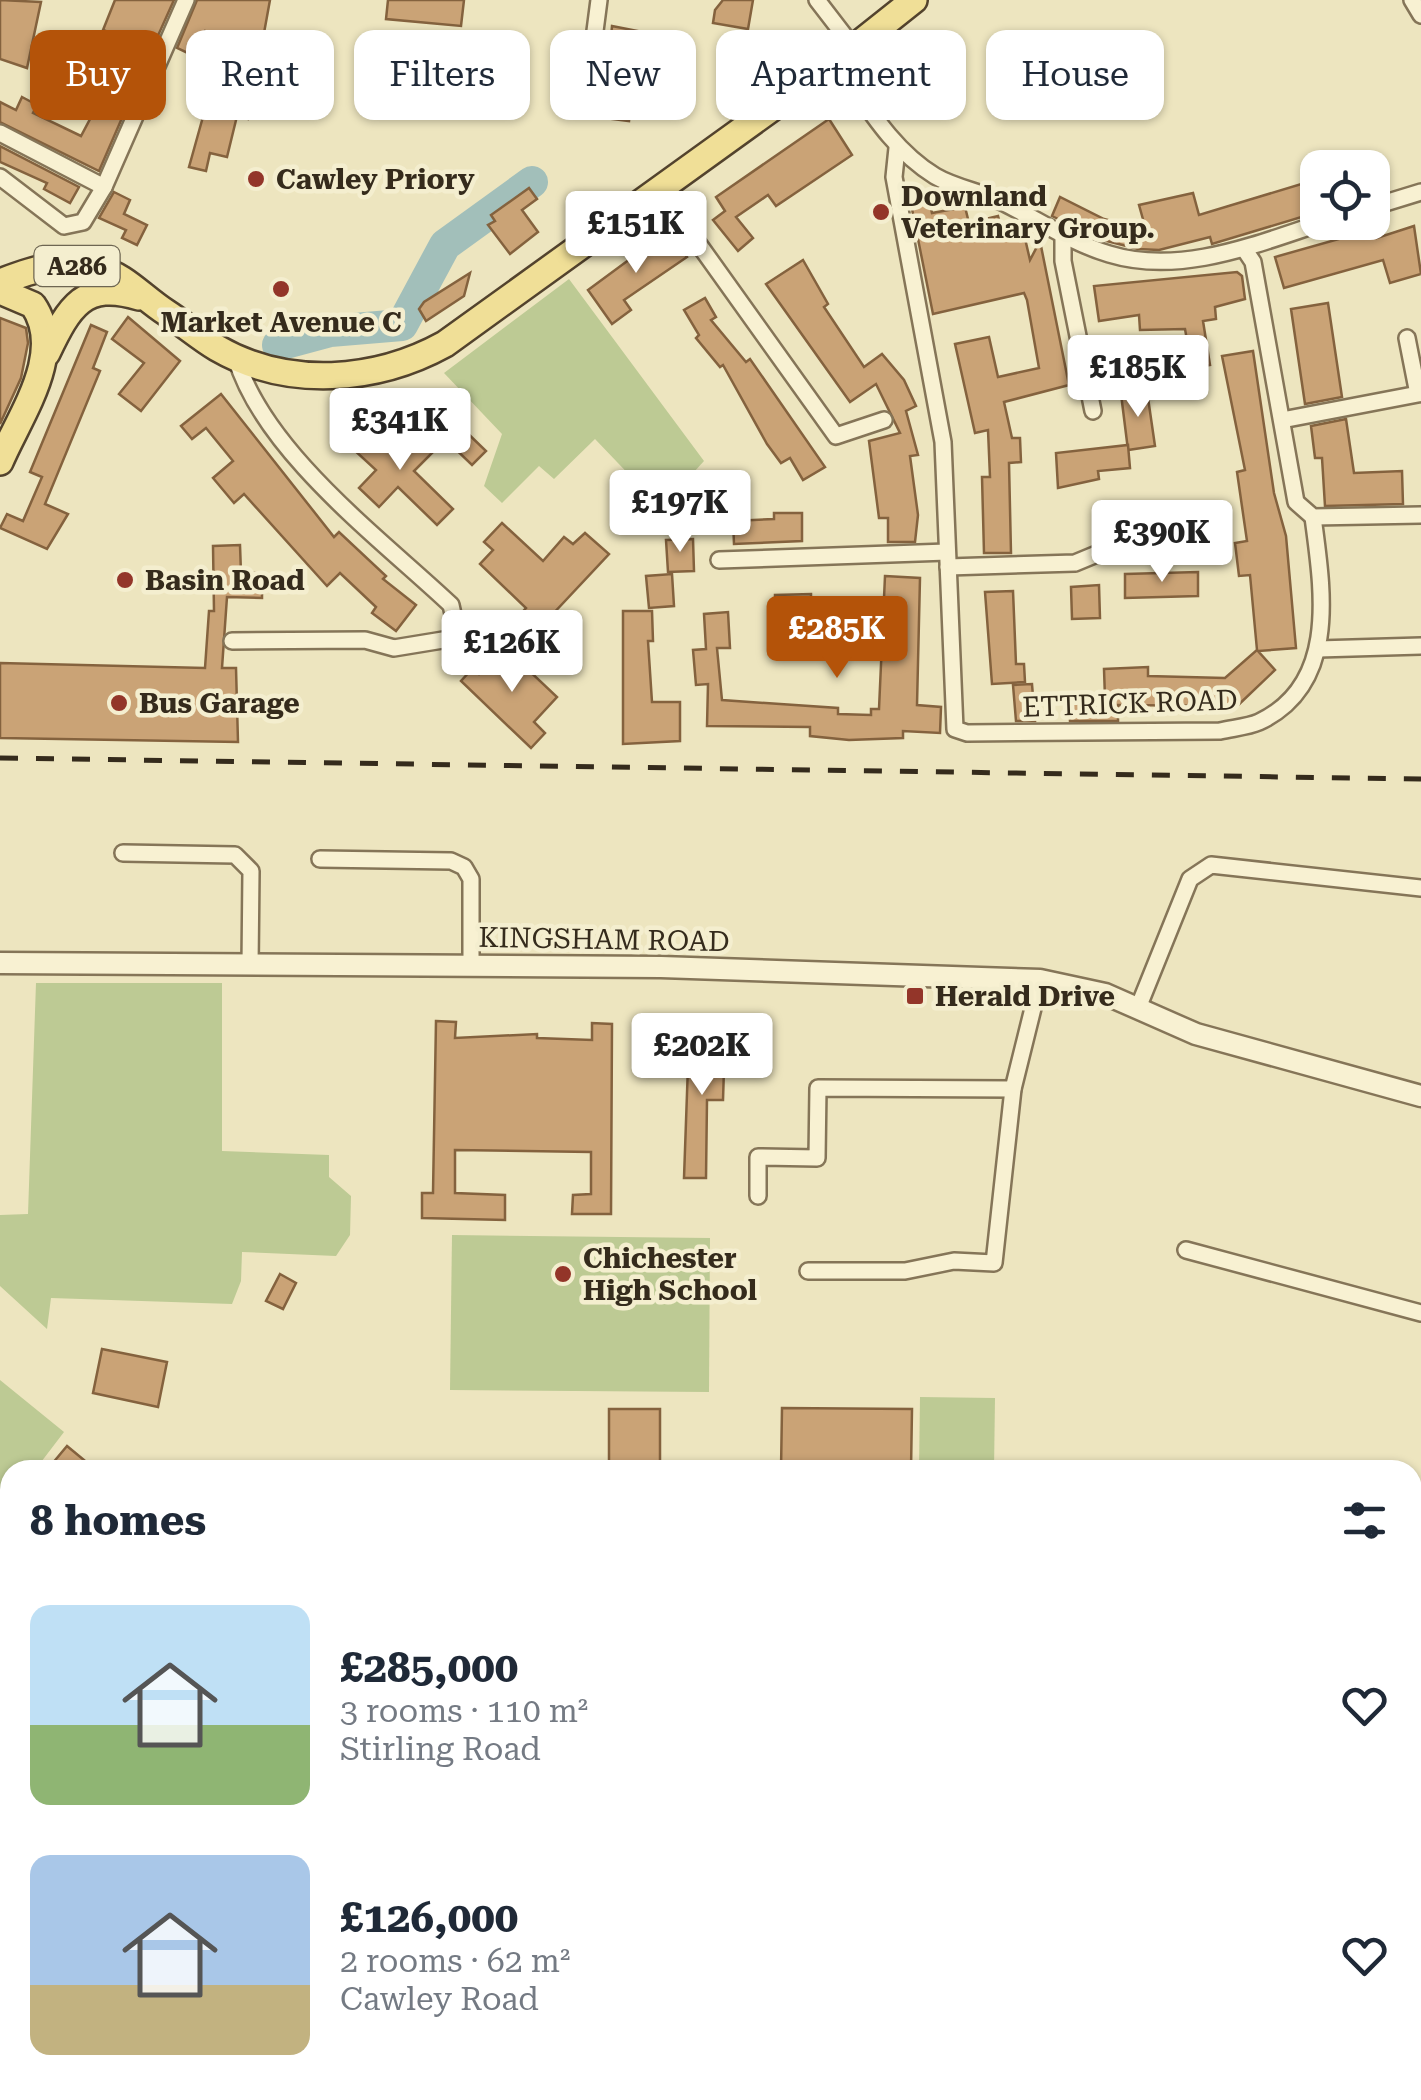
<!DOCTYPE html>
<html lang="en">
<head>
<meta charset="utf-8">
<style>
	:root { --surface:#fff; --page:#f2f2f3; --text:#1f2937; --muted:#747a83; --accent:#b45309 }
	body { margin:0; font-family:"Roboto Serif",serif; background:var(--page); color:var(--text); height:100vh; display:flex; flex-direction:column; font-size:38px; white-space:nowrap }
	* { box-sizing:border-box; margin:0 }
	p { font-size:32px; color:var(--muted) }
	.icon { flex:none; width:55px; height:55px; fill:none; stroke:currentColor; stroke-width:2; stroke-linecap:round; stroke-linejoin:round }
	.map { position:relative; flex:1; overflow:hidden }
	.side { position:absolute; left:0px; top:1460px; width:1422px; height:640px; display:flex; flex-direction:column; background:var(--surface); border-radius:30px 30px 0 0; box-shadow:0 2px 8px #0004 }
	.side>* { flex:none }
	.hud { position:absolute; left:30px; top:30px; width:1362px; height:90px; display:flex; gap:20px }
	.tools { position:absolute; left:1300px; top:150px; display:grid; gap:20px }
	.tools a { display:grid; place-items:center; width:90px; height:90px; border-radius:20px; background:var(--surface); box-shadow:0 2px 8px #0004; font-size:50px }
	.price { position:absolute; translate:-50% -85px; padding:0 22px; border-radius:10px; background:#fff; color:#222; font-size:32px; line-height:65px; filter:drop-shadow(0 2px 5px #0008) }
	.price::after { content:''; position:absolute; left:50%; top:60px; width:30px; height:22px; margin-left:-15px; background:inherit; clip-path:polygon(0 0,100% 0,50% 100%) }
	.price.on { background:var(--accent); color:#fff }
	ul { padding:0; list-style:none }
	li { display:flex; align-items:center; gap:30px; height:250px; padding:0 30px }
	li span { display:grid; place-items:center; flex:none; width:280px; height:200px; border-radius:20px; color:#555 }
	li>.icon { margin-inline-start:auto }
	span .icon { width:120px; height:120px; fill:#fffc; stroke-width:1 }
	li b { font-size:42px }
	h2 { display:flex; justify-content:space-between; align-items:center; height:120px; padding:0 30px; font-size:42px }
	.chip { padding:0 35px; border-radius:20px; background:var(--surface); box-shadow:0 2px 8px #0004; font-size:35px; line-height:90px }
	.chip.on { background:var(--accent); color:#fff }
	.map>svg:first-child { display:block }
	.green { fill:#bdca94 }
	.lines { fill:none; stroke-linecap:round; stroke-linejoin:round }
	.river { stroke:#a2bfba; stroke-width:32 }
	.building { fill:#caa376; stroke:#84623e; stroke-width:2.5 }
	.minor-casing { stroke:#857558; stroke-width:20 }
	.tertiary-casing { stroke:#857558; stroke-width:25 }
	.primary-casing { stroke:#53432d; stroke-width:30 }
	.minor { stroke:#f8f1d2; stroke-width:15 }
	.tertiary { stroke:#f8f1d2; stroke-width:20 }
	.primary { stroke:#f0df97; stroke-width:25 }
	.rail { stroke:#352b1c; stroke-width:5; stroke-dasharray:18 18; stroke-linecap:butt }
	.poi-dot { fill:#933529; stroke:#f4eecf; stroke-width:4 }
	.labels { text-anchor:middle; stroke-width:9; stroke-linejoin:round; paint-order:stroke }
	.shield { fill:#f4eecf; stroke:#6e6652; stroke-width:2.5 }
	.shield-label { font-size:25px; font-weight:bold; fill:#352b1c }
	.poi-label { font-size:28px; font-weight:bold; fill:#352b1c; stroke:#f4eecf; text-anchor:start }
	.street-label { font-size:28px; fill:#352b1c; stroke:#f4eecf }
</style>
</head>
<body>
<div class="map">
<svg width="1421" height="2100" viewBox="0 0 1421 2100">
	<rect width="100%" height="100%" fill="#ede5bf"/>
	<g class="green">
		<polygon points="569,279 704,461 661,508 595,439 554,479 539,466 502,503 484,486 502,434 444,373"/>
		<polygon points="36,983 222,983 222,1151 329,1155 329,1177 351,1196 350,1235 336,1256 242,1252 241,1281 232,1304 51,1298 47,1329 0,1286 0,1215 28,1214"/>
		<polygon points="452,1235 710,1238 709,1392 450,1390"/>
		<polygon points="0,1380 64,1432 35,1470 10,1470 10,1502 0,1515"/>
		<polygon points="920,1397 995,1398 994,1470 919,1470"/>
		<polygon points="0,1519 10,1528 10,2079 6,2100 0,2100"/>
		<polygon points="1413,1701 1421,1701 1421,1982 1412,1978"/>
		<polygon points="25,2090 883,2090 883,2100 24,2100"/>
	</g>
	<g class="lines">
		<polyline class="river" points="278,345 330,331 402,325 445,245 532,182"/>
	</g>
	<g class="building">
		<polygon points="0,0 41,2 27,68 0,59"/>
		<polygon points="115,0 174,0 152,49 103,30"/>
		<polygon points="197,0 270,0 262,44 205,31 194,56 177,48"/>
		<polygon points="388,0 464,0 461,26 386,19"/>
		<polygon points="723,0 753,0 748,29 713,23 715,10"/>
		<polygon points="612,26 663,36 661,64 647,63 645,85 633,84 629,121 604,118"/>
		<polygon points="211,62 258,74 248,119 237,116 227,157 210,153 206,171 189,167 211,88 205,87"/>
		<polygon points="22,97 37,105 33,113 81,136 97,106 122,118 99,171 0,122 0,102 16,110"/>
		<polygon points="829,119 852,155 776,206 768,195 736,217 753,238 738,251 713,220 725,211 716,197"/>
		<polygon points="0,146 79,187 70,203 44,189 47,183 0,162"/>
		<polygon points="1318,179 1318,212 1212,244 1210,237 1159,250 1138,249 1099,239 1052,216 1060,197 1104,219 1146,230 1139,205 1193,193 1199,215"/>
		<polygon points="529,188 537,199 522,210 538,232 510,254 488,225 495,221 491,215"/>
		<polygon points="114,192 130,200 124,214 147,225 137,245 122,238 126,230 99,218"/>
		<polygon points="928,195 932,213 965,207 969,223 998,216 1003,234 1023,230 1030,260 1040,241 1069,385 1004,402 1012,438 1020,438 1021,462 1009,463 1011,553 984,553 982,477 990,477 988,430 975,433 955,344 989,337 998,377 1039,368 1027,300 1024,293 933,314 910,199"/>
		<polygon points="1414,226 1421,274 1390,283 1383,260 1284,288 1275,257 1374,229 1377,238"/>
		<polygon points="668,231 687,257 624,300 631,310 612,324 588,290"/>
		<polygon points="803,260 828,304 824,307 864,367 882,354 904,380 916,406 906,411 918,455 910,456 918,515 915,542 888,542 888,518 879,518 869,441 900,433 876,384 850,402 766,284"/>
		<polygon points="1237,272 1242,276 1245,299 1215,307 1216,319 1203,321 1210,365 1192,368 1185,329 1140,330 1139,315 1099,321 1094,286"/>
		<polygon points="470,273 464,296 426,321 419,309 424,302"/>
		<polygon points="705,298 716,317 711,320 746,362 750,359 825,467 803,480 790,458 781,463 767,444 723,365 720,367 696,338 699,335 684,310"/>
		<polygon points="1328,303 1342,397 1305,404 1291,309"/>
		<polygon points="128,317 180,361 141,411 119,394 144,363 112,339"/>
		<polygon points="0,318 26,328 28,343 21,378 0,424"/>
		<polygon points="91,325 107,332 93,368 100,371 45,504 68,514 47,549 0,528 7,514 23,521 42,477 30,472"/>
		<polygon points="1253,351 1274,493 1286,536 1296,648 1258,651 1275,670 1233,710 1230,706 1118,705 1118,721 1070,721 1069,699 1105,698 1104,669 1148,667 1148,676 1225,678 1257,650 1250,575 1239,576 1235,543 1247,541 1237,472 1245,470 1222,356"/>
		<polygon points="1147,391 1155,446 1128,450 1121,394"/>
		<polygon points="221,394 334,537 339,532 386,576 383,579 416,605 396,631 372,613 376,607 340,573 327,586 244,494 234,503 213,478 233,461 206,428 192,439 181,426"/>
		<polygon points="1346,419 1354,473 1402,471 1403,504 1325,506 1322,458 1315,458 1311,426"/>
		<polygon points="457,423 486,451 472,465 443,437"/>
		<polygon points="373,428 395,449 412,432 433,452 414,471 453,509 437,525 398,487 379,507 359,488 376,470 352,448"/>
		<polygon points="1128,445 1130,468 1098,471 1099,479 1058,488 1056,453"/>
		<polygon points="1188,506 1190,533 1108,538 1106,511"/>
		<polygon points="774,513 802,513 802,541 734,544 733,521 774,519"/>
		<polygon points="502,523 543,561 564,537 573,544 585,533 609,554 534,634 517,618 526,608 480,564 493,550 484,542"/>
		<polygon points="693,539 694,571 668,572 666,540"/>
		<polygon points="240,545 241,573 262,573 262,598 227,597 222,668 236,668 238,742 0,738 0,663 205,668 209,611 214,611 213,546"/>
		<polygon points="1198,572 1198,596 1125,598 1125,574"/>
		<polygon points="672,574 674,606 649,608 646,576"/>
		<polygon points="885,576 920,578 917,705 941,707 940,733 903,731 903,738 849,740 810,736 810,727 707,726 708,684 696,685 693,650 706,649 704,614 728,612 730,648 717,648 722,700 838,708 838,714 871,715 871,709 879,709"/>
		<polygon points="1099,585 1100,618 1072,619 1071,587"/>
		<polygon points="1013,591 1016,664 1024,664 1025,682 992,684 985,592"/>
		<polygon points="811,594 811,618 775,619 775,595"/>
		<polygon points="623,611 652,611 653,641 648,641 652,702 680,702 680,741 623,744"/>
		<polygon points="504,647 557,697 534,722 545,733 531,748 461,681 473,668 479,674"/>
		<polygon points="1032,684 1035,721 1016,721 1013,685"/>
		<polygon points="436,1021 456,1022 455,1038 537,1034 537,1038 592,1040 592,1023 612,1024 611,1214 572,1214 573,1195 591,1194 591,1152 455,1150 455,1193 505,1195 505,1220 422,1218 422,1193 433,1193"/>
		<polygon points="689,1037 725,1037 723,1100 707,1100 706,1178 684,1178"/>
		<polygon points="280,1274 296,1283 283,1309 266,1301"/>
		<polygon points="102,1349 167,1362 158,1407 93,1393"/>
		<polygon points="782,1408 912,1409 911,1470 781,1470"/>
		<rect x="609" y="1409" width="51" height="61"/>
		<polygon points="67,1446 96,1470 47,1470"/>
	</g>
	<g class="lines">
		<g class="minor-casing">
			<g id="minor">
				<polyline points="817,0 854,48"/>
				<polyline points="1412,0 1421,15"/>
				<polyline points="595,31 599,0"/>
				<path d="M836 62C866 104 891 149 935 176 957 189 984 192 1006 204 1040 221 1072 243 1109 254 1181 276 1256 244 1324 222"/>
				<polyline points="0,133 104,187"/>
				<path d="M897 148 894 177 943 442 955 729 967 733 1220 731C1232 728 1248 727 1259 722 1340 684 1322 587 1313 517"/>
				<polyline points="0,177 64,226 83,222 104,187 186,0"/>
				<polyline points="660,190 836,436 884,420"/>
				<polyline points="1372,207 1421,192"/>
				<polyline points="1063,235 1063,261 1093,411"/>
				<polyline points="1245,250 1253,262 1296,502 1313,517 1421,515"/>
				<polyline points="1282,420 1418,394 1407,338"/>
				<polyline points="719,560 947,552"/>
				<polyline points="948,567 1075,563 1104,551 1175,548"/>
				<path d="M232 641 365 640 394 648 449 639 456 628 451 605C381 539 264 452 236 358"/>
				<polyline points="1318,649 1421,646"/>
				<polyline points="123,853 235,855 251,871 250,966"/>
				<polyline points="320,859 451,861 464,867 471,879 471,965"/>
				<polyline points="1138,1008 1190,879 1211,865 1421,888"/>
				<polyline points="758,1196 758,1157 817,1158 818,1088 1013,1089"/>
				<polyline points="1186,1250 1421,1313"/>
				<polyline points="808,1271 905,1271 954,1261 994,1263 1013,1089 1040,980"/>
				<polyline points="1412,1693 1421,1693"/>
				<polyline points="1412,1988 1421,1991"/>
			</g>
		</g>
		<g class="tertiary-casing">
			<polyline id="tertiary" points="0,963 661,967 1040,980 1105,994 1196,1034 1421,1096"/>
		</g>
		<g class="primary-casing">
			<g id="primary">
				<path d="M0 282C32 270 62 259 97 268 126 276 142 297 167 313 184 324 200 338 217 348 288 389 376 382 445 344L836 62 914 0"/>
				<path d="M0 291 33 305C66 353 20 415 0 462"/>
				<path d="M47 353C69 307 84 280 139 297"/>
			</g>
		</g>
		<use href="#minor" class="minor"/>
		<use href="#tertiary" class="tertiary"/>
		<use href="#primary" class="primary"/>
		<polyline class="rail" points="0,758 1421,779"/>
	</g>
	<g class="poi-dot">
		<circle cx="256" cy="179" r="10"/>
		<circle cx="881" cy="212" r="10"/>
		<circle cx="281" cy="289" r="10"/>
		<circle cx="125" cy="580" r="10"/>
		<circle cx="119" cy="703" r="10"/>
		<rect x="905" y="986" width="20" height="20" rx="5"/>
		<circle cx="563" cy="1274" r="10"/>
	</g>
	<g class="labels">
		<rect class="shield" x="34.5" y="246" width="85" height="40" rx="8"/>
		<g class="shield-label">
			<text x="77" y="275">A286</text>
		</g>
		<g class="poi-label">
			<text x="276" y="189">Cawley Priory</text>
			<text x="901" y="206">Downland<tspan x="901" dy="32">Veterinary Group.</tspan></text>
			<text x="281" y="332" text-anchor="middle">Market Avenue C</text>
			<text x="145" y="590">Basin Road</text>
			<text x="139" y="713">Bus Garage</text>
			<text x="935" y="1006">Herald Drive</text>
			<text x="583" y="1268">Chichester<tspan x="583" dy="32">High School</tspan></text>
		</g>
		<g class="street-label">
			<text transform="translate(1130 703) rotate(-2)" y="10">ETTRICK ROAD</text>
			<text transform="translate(604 939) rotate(1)" y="10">KINGSHAM ROAD</text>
		</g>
	</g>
</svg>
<div class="tools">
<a><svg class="icon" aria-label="locate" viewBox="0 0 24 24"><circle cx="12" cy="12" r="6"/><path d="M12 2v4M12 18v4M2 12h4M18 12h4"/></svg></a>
</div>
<b class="price" style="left:636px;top:276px">£151K</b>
<b class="price" style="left:1138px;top:420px">£185K</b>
<b class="price" style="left:400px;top:473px">£341K</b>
<b class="price" style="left:680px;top:555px">£197K</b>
<b class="price" style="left:1162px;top:585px">£390K</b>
<b class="price on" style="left:837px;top:681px">£285K</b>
<b class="price" style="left:512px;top:695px">£126K</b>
<b class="price" style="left:702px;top:1098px">£202K</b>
<div class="hud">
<a class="chip on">Buy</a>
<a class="chip">Rent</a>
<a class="chip">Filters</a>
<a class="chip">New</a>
<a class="chip">Apartment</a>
<a class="chip">House</a>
</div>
<section class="side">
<h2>8 homes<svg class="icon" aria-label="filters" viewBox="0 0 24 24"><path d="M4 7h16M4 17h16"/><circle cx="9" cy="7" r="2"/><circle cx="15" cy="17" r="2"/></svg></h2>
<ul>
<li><span style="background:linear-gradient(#bfe0f5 60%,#8fb573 0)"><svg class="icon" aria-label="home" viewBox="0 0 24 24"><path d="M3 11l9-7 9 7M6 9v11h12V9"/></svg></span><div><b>£285,000</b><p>3 rooms · 110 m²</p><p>Stirling Road</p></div><svg class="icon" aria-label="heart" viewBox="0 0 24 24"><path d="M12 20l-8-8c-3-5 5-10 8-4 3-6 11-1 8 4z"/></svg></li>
<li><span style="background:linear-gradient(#a9c7e8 65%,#c2b280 0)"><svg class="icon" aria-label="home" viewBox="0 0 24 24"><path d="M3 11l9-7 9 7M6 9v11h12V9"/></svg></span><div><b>£126,000</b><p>2 rooms · 62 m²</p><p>Cawley Road</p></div><svg class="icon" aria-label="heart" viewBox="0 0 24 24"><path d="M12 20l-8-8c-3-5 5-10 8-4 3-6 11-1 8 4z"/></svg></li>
</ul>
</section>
</div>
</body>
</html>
